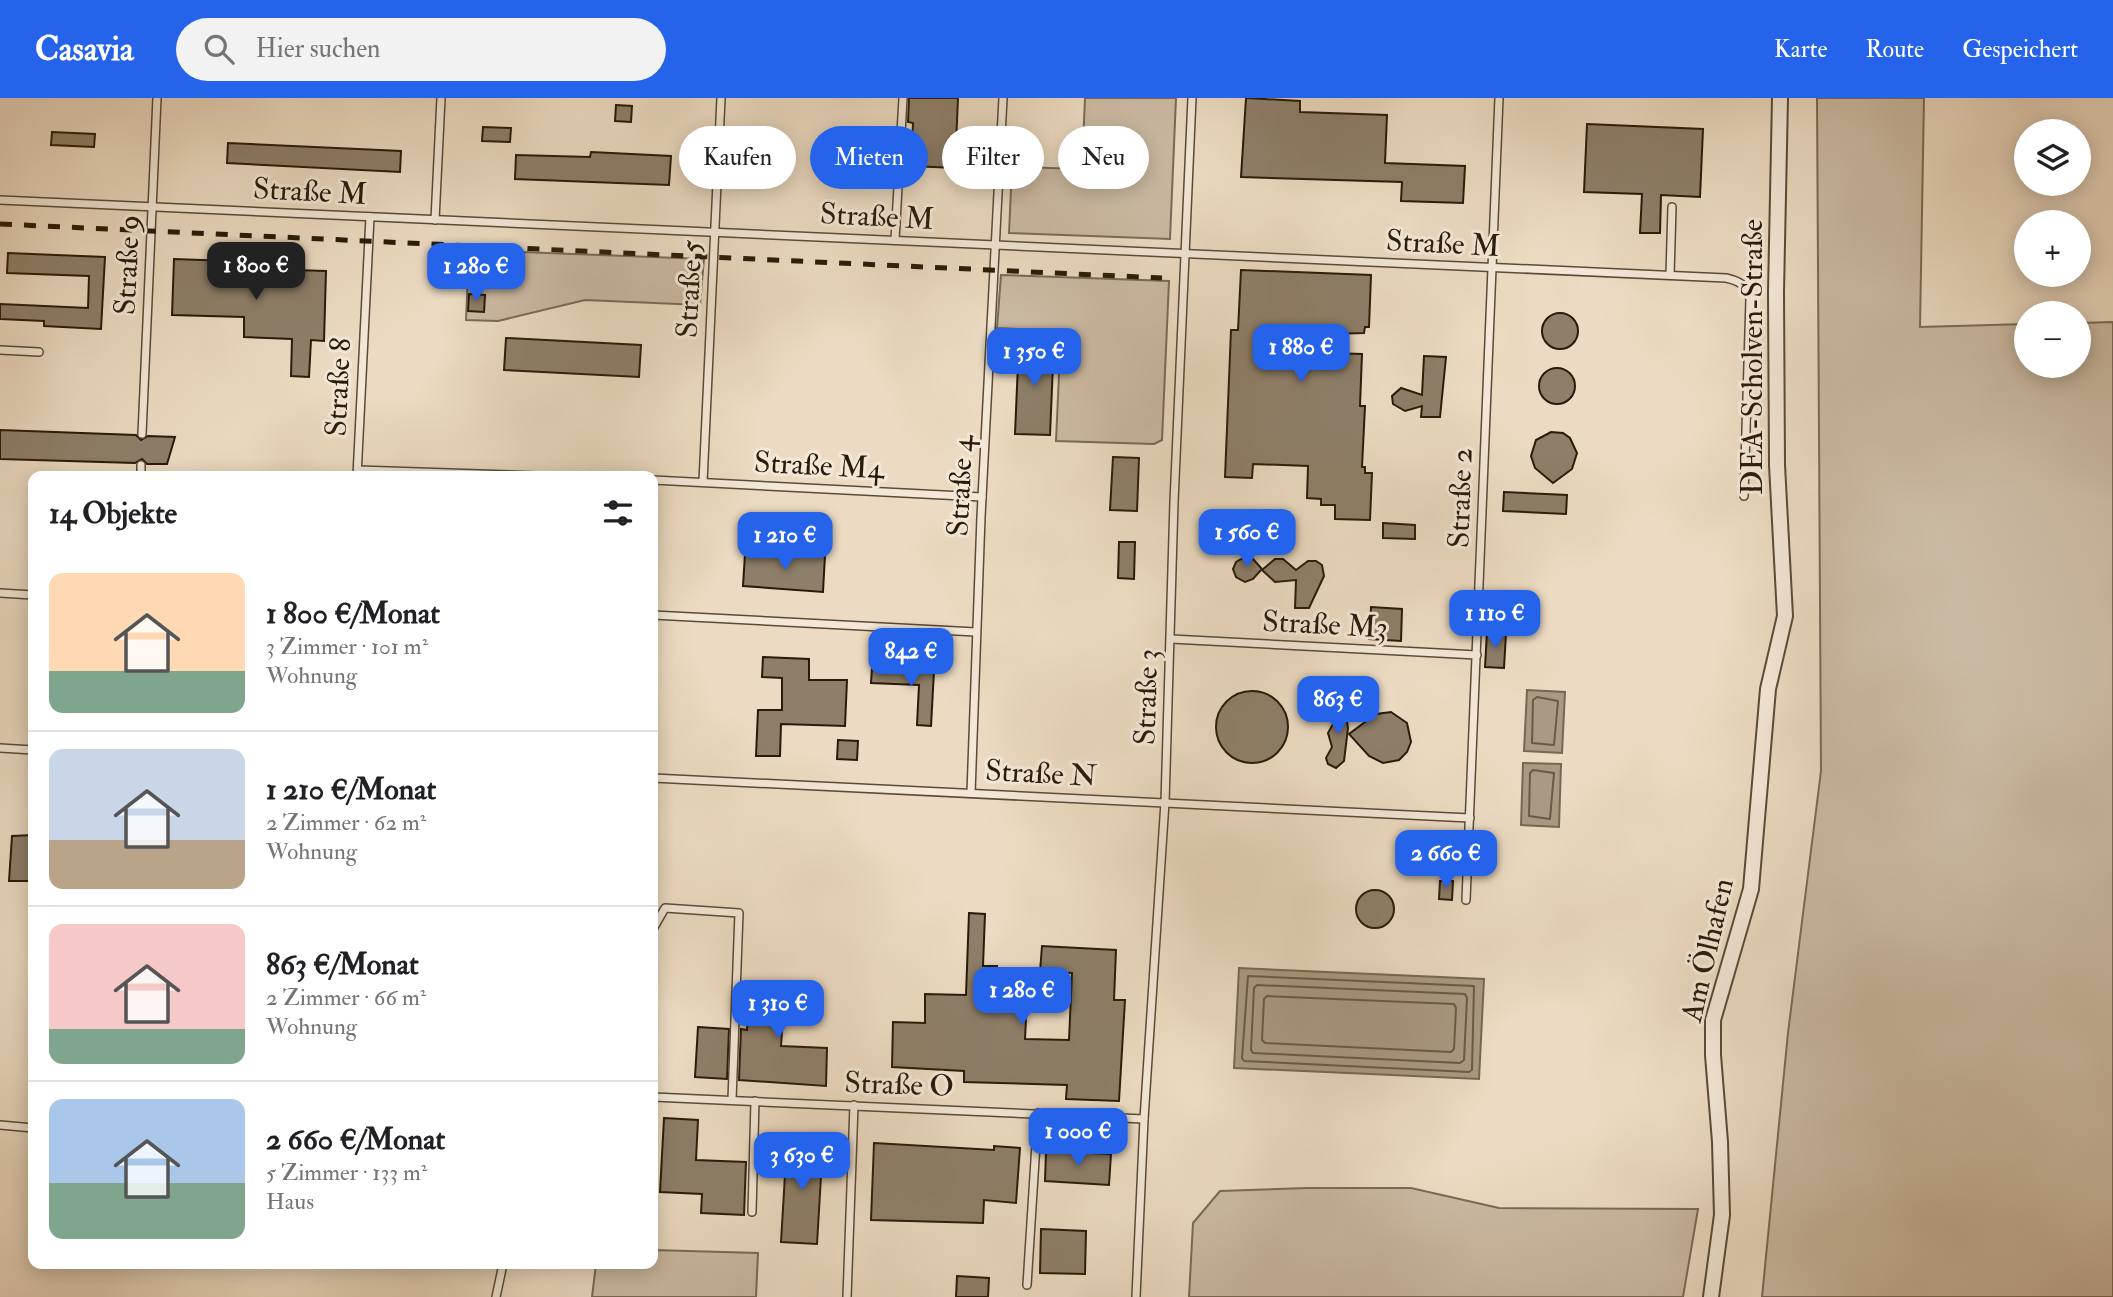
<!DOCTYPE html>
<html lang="de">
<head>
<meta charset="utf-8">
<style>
	:root { --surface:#fff; --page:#f2f2f2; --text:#202124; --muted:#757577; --line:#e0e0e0; --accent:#2563eb }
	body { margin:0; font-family:"IM FELL Double Pica",serif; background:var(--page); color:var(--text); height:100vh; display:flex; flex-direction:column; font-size:26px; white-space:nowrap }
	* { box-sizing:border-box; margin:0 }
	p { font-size:23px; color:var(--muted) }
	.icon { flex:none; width:38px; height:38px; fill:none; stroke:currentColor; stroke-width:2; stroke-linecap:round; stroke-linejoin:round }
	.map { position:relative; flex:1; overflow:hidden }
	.panel { position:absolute; left:28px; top:373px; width:630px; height:798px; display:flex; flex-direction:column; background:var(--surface); border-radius:14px; box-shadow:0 4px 18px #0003 }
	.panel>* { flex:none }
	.banner { position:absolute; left:679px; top:28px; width:665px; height:63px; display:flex; gap:14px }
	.tools { position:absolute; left:2014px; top:21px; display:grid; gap:14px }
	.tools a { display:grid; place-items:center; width:77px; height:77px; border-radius:50%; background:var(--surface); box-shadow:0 4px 18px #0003; font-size:35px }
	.price { position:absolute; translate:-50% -60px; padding:0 16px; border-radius:14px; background:var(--accent); color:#fff; font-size:23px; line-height:46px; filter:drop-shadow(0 2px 4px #0008) }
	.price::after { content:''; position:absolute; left:50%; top:42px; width:21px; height:16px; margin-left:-10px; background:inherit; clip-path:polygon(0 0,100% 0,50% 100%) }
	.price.active { background:#222; color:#fff }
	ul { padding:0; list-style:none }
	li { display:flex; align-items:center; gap:21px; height:175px; padding:0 21px }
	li+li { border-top:2px solid var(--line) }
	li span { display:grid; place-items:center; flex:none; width:196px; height:140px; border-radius:14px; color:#555 }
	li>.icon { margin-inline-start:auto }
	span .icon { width:84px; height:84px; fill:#fffc; stroke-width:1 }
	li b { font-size:30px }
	h2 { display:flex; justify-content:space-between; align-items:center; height:84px; padding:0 21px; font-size:30px }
	.pill { padding:0 24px; border-radius:32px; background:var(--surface); box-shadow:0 4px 18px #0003; font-size:24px; line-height:63px }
	.pill.active { background:var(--accent); color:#fff }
	header { display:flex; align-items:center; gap:42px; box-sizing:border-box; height:98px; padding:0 35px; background:var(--accent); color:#fff }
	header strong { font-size:33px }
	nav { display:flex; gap:38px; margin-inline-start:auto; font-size:24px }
	.search { width:490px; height:63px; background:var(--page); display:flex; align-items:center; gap:18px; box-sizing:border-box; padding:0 24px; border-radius:38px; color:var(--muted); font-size:26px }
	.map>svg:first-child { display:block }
	.green { fill:#cbbaa3; stroke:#7a6a56; stroke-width:2 }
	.water { fill:#aa9a83; stroke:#766752; stroke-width:2 }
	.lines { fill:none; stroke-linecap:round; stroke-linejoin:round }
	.shore { stroke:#6a5a46; stroke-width:2 }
	.building { fill:#8e7f69; stroke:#291b09; stroke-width:2 }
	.service-casing { stroke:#5a4b37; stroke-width:10 }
	.minor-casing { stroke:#5a4b37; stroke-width:18 }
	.service { stroke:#f3e8d7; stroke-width:7 }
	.minor { stroke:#f3e8d7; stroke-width:14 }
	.rail { stroke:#291b09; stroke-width:5; stroke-dasharray:12 12; stroke-linecap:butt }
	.labels { text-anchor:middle; stroke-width:6; stroke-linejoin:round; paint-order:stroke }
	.street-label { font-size:30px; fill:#291b09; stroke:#f3e8d7 }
</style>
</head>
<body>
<header>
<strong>Casavia</strong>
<div class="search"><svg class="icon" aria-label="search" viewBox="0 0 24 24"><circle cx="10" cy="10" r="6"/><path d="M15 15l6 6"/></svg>Hier suchen</div>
<nav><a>Karte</a><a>Route</a><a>Gespeichert</a></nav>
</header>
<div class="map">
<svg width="2113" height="1199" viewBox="0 0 2113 1199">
	<rect width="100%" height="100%" fill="#ecdbc2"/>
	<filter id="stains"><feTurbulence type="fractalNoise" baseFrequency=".00286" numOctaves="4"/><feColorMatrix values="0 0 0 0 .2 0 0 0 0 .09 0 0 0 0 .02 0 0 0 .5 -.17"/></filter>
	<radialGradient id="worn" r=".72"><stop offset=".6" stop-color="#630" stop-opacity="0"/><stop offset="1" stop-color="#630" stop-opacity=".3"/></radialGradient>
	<g class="green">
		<polygon points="1085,0 1176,0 1170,141 1009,135 1012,69 1082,71"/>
		<polygon points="1817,0 1924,0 1920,229 2026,226 2026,268 2079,268 2079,225 2113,224 2113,1199 1762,1199 1788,935 1821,673"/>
		<polygon points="469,152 704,161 700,207 585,202 498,223 466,222"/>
		<polygon points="1001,177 1169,183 1162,342 1154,346 1056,343 1061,233 997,230"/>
		<polygon points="1307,1090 1411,1090 1499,1110 1698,1111 1683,1199 1189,1199 1193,1125 1220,1093"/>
		<polygon points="653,1152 758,1155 756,1199 592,1199 596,1166 653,1166"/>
	</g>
	<g class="water">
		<polygon points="1527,592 1565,594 1562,655 1524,653"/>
		<polygon points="1523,665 1561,666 1559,729 1521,727"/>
		<polygon points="1239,870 1484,881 1479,981 1234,970"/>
	</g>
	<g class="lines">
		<g class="shore">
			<polygon points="1537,599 1558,603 1554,647 1532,645 1533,602"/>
			<polygon points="1533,672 1554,675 1550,721 1529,718 1530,675"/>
			<polygon points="1248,878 1474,888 1472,972 1469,974 1244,963 1242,960"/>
			<polygon points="1257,887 1465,896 1467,900 1464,962 1460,965 1253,955 1251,952 1254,890"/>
			<polygon points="1267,898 1454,906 1456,910 1454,951 1451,954 1265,945 1262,942 1264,901"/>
		</g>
	</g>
	<g class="building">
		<polygon points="909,0 958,0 955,70 911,68 913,25 908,24"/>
		<polygon points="1246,0 1300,3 1300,14 1387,17 1385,65 1465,68 1463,105 1401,103 1402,84 1241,79"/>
		<polygon points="616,7 632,8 631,24 615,23"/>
		<polygon points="1587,26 1703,31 1700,99 1661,97 1660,135 1640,135 1642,96 1584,94"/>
		<polygon points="483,29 511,30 510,44 482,43"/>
		<polygon points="52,34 95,36 94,49 51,47"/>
		<polygon points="228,45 401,53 400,74 227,65"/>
		<polygon points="591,54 671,58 669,87 515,81 516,57 590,59"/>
		<polygon points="8,155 105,159 101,231 44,228 44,223 0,221 0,206 88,210 89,178 7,175"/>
		<polygon points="174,161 229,163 229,170 326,173 324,243 311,242 309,279 291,278 292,241 244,239 244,219 172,217"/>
		<polygon points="1241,172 1371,177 1369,229 1365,229 1364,235 1330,236 1330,255 1362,256 1360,308 1365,308 1362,369 1365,369 1365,375 1372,375 1370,422 1335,421 1335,407 1321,407 1321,401 1307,400 1308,368 1253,366 1252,380 1225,379 1231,232 1238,232"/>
		<polygon points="469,196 485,197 484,214 468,213"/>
		<circle cx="1560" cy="233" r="18"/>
		<polygon points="506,240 641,247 639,279 504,272"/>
		<polygon points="1019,242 1054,243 1050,337 1015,336"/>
		<polygon points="1424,258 1446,259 1440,319 1421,319 1422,308 1405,313 1393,306 1392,298 1401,290 1422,297"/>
		<circle cx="1557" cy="288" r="18"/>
		<polygon points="0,332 136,337 141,342 148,338 175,339 167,366 147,366 142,361 135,365 0,361"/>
		<polygon points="1551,334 1563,335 1570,340 1577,355 1572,371 1553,385 1535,370 1531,358 1536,342"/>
		<polygon points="1113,359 1139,360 1137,413 1110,412"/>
		<polygon points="1504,394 1567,397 1566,416 1503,413"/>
		<polygon points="1383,425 1415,427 1415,441 1383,440"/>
		<polygon points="1119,444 1135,444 1134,481 1118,480"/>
		<polygon points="745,456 825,457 823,494 743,488"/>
		<polygon points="1245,459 1253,461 1262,471 1253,481 1245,484 1236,479 1233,471 1236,464"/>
		<polygon points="1275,461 1283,461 1296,472 1308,463 1316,463 1322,467 1324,478 1309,510 1295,510 1296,482 1275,484 1262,472"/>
		<polygon points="1371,509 1402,511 1401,543 1369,541"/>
		<polygon points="1487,534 1506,535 1504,570 1485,569"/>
		<polygon points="763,559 809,561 809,582 847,582 845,628 781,626 780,658 756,658 758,612 782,612 782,580 762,579"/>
		<polygon points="872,570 934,573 931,628 917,627 919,587 871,585"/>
		<circle cx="1252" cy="629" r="36"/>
		<polygon points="1335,606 1345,610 1348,630 1344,663 1336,670 1328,666 1326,660 1332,649 1328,635 1333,626 1328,615"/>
		<polygon points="1391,614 1407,625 1411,644 1407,654 1399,662 1383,665 1369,658 1349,636 1376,616"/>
		<polygon points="838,642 858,643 857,662 837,661"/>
		<polygon points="33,737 33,783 9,783 12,738"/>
		<polygon points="1440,783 1453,783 1452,802 1439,801"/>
		<circle cx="1375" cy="811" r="19"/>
		<polygon points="969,815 985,816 983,868 997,868 997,881 1003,881 1003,890 1023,891 1022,901 1027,901 1025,941 1069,942 1072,875 1040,874 1042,848 1116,852 1114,902 1125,902 1119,1003 1066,1001 1067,987 964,984 964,973 892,969 893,924 925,925 925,896 966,897"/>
		<polygon points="750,884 813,890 813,905 784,905 781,948 827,950 826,988 739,982 741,931 747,932"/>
		<polygon points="698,929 729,931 727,981 695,979"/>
		<polygon points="664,1020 698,1022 696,1062 746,1064 744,1117 701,1115 702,1096 660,1094"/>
		<polygon points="787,1043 823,1045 817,1146 781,1144"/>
		<polygon points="874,1045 994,1052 994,1048 1020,1050 1016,1105 984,1102 983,1125 871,1122"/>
		<polygon points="1046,1053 1111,1056 1109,1087 1045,1083"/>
		<polygon points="1041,1131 1086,1133 1085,1176 1040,1175"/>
		<polygon points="957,1178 989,1180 988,1199 956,1199"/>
	</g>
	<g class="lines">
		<g class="service-casing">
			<g id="service">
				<path d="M0 102 1726 180C1740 183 1746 187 1750 201L1744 398"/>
				<polyline points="435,122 441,0"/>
				<polyline points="895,142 903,0"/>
				<polyline points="1670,177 1672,109"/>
				<polyline points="0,252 39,254"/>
				<polyline points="142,336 157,0"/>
				<polyline points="358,372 537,378"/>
				<polyline points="141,378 141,367"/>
				<polyline points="357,378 370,119"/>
				<polyline points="653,382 982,399"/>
				<polyline points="703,384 721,0"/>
				<polyline points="0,495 33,497"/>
				<polyline points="653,517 976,534"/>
				<polyline points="1171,541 1477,557"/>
				<polyline points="0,650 33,652"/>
				<polyline points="653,680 1470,720"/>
				<polyline points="971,695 981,419 1003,0"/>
				<polyline points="1466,802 1499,0"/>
				<polyline points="653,831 665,810 739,815 732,1002"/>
				<polyline points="653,999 1144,1021"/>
				<polyline points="0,1027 33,1030"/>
				<polyline points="752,1114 755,1003"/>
				<polyline points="1027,1187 1038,1015"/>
				<polyline points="496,1199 503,1166"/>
				<polyline points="847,1199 854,1007"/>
				<polyline points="1136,1199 1144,1021 1165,704 1174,404 1192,0"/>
			</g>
		</g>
		<g class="minor-casing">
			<polyline id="minor" points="1711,1199 1722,1117 1720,1044 1713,957 1713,922 1751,791 1768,591 1785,518 1777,367 1776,194 1780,0"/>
		</g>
		<use href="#service" class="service"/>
		<use href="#minor" class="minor"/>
		<polyline class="rail" points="0,126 1162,180"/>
	</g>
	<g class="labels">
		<g class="street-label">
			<text transform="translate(310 93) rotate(3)" y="10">Straße M</text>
			<text transform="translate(877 118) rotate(3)" y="10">Straße M</text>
			<text transform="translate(1443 145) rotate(3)" y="10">Straße M</text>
			<text transform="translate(127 167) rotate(-87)" y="10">Straße 9</text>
			<text transform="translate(689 191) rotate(-87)" y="10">Straße 5</text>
			<text transform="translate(1752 259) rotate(-90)" y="10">DEA-Scholven-Straße</text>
			<text transform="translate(338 289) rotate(-87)" y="10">Straße 8</text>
			<text transform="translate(819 367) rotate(3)" y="10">Straße M4</text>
			<text transform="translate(960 388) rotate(-87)" y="10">Straße 4</text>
			<text transform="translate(1460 400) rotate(-88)" y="10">Straße 2</text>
			<text transform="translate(1325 526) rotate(3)" y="10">Straße M3</text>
			<text transform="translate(1146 599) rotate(-88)" y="10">Straße 3</text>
			<text transform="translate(1041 675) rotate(3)" y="10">Straße N</text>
			<text transform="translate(1707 852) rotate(-77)" y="10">Am Ölhafen</text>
			<text transform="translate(899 986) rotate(2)" y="10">Straße O</text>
		</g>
	</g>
	<rect width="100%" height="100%" filter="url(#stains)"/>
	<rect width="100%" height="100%" fill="url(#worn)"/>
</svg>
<div class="tools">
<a><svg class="icon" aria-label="layers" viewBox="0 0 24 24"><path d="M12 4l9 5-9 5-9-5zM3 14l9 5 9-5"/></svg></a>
<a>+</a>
<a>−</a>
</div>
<b class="price active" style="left:256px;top:204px">1 800 €</b>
<b class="price" style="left:476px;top:205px">1 280 €</b>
<b class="price" style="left:1301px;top:286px">1 880 €</b>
<b class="price" style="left:1034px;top:290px">1 350 €</b>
<b class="price" style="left:1247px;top:471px">1 560 €</b>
<b class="price" style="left:785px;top:474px">1 210 €</b>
<b class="price" style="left:1495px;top:552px">1 110 €</b>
<b class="price" style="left:911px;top:590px">842 €</b>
<b class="price" style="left:1338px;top:638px">863 €</b>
<b class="price" style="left:1446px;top:792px">2 660 €</b>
<b class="price" style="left:1022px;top:929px">1 280 €</b>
<b class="price" style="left:778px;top:942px">1 310 €</b>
<b class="price" style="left:1078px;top:1070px">1 000 €</b>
<b class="price" style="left:802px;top:1094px">3 630 €</b>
<div class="banner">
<a class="pill">Kaufen</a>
<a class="pill active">Mieten</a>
<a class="pill">Filter</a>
<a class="pill">Neu</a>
</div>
<section class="panel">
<h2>14 Objekte<svg class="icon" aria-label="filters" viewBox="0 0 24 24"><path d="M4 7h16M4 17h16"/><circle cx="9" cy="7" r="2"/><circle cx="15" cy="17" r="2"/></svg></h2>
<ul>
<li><span style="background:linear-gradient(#ffd9b3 70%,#7fa58c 0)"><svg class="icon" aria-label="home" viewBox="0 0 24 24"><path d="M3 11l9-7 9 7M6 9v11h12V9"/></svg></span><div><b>1 800 €/Monat</b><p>3 Zimmer · 101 m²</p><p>Wohnung</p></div></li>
<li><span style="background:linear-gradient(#c9d6e8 65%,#b9a48a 0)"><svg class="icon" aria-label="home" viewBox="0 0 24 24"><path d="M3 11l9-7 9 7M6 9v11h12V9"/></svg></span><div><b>1 210 €/Monat</b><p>2 Zimmer · 62 m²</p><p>Wohnung</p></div></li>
<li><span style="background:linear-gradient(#f6c9c9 75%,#7fa58c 0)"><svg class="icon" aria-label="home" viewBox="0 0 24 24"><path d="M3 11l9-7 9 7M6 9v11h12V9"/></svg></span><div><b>863 €/Monat</b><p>2 Zimmer · 66 m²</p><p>Wohnung</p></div></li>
<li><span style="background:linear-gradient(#a9c7e8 60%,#7fa58c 0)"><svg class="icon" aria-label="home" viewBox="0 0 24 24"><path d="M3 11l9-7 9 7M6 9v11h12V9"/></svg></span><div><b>2 660 €/Monat</b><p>5 Zimmer · 133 m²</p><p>Haus</p></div></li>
</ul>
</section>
</div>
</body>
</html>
